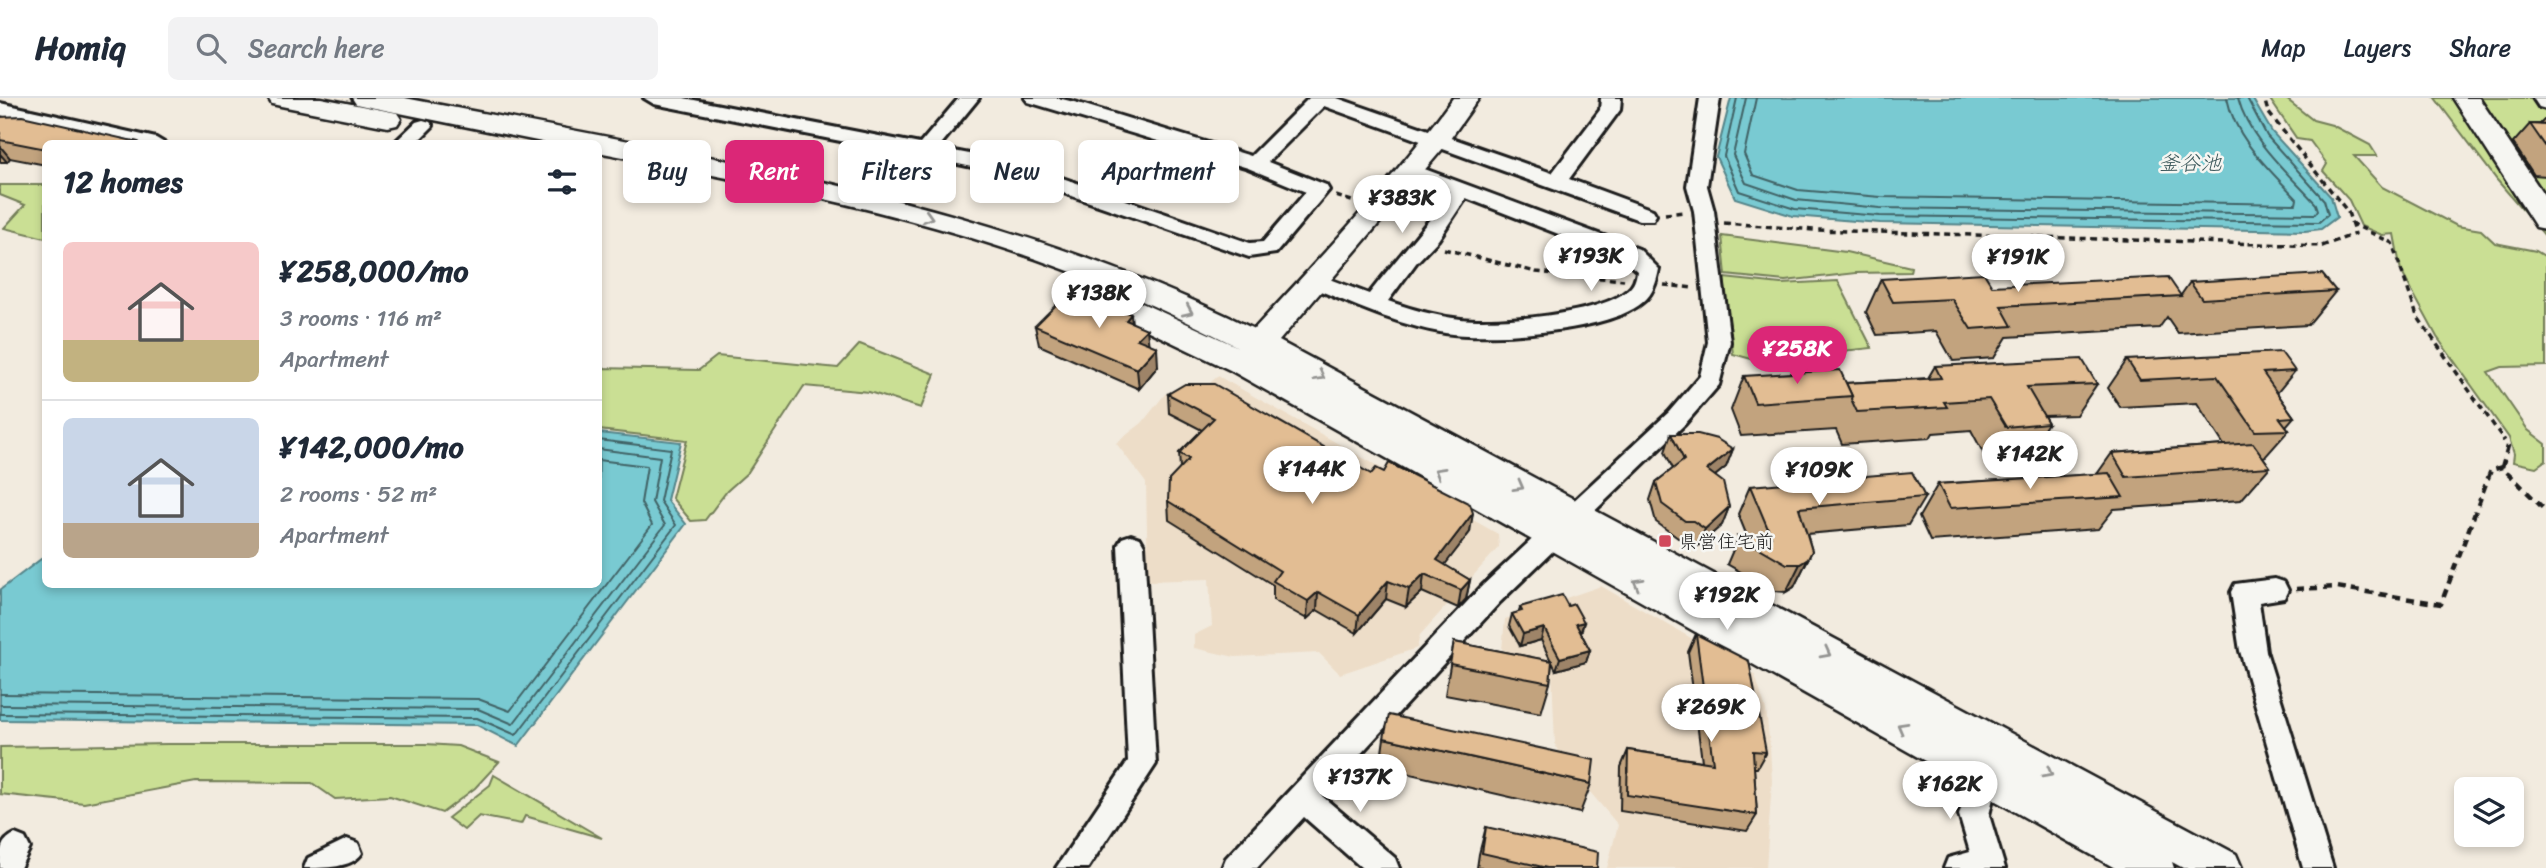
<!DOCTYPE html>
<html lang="en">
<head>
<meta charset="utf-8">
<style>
	:root { --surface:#fff; --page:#f2f2f3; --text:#1f2937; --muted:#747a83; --line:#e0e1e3; --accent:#db2777 }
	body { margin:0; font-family:Sriracha,"Klee One",sans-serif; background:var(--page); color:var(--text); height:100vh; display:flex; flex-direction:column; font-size:26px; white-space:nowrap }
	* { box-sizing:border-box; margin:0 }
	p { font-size:23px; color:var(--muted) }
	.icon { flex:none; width:38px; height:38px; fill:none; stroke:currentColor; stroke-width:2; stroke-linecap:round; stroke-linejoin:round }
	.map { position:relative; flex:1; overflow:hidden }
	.side { position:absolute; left:42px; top:42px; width:560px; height:448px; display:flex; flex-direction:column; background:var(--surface); border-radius:10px; box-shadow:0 4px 10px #0003 }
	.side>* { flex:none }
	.banner { position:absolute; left:623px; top:42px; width:665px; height:63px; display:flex; gap:14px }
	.controls { position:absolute; left:2454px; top:679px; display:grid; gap:14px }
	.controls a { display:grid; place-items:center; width:70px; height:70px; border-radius:10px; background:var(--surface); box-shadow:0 4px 10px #0003; font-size:35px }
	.price { position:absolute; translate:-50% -60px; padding:0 16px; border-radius:24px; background:#fff; color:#222; font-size:23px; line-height:46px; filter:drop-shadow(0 2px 4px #0008) }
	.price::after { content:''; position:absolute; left:50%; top:42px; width:21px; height:16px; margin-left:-10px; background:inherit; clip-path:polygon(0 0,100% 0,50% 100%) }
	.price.active { background:var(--accent); color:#fff }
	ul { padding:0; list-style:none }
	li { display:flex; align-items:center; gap:21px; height:175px; padding:0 21px }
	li+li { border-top:2px solid var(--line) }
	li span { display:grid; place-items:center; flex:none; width:196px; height:140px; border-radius:10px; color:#555 }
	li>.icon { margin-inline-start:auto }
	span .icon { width:84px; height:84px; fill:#fffc; stroke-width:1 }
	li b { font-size:30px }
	h2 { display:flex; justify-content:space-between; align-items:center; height:84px; padding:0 21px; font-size:30px }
	.chip { padding:0 24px; border-radius:10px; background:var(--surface); box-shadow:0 4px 10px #0003; font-size:24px; line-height:63px }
	.chip.active { background:var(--accent); color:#fff }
	header { display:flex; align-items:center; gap:42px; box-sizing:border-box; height:98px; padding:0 35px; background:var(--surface); border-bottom:2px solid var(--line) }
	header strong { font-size:33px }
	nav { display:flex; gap:38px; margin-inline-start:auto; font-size:24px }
	.search { width:490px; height:63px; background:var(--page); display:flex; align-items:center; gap:18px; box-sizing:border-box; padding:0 24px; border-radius:10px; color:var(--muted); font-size:26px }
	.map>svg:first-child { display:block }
	.built { fill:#edddc8 }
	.green { fill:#cadf94; stroke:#737e58; stroke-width:2 }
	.water { fill:#79cad2; stroke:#548489; stroke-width:2 }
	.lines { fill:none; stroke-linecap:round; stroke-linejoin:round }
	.shore { stroke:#416265; stroke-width:2 }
	.street-casing { stroke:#1c1c1c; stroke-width:6 }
	.secondary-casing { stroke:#1c1c1c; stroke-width:5 }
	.path-far1 { stroke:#1c1c1c; stroke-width:3.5; stroke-dasharray:6 4.5; stroke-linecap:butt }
	.path { stroke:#1c1c1c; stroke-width:4.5; stroke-dasharray:8 6; stroke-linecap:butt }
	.street { fill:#f6f6f2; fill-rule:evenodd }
	.secondary { fill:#f6f6f2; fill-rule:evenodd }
	.wall { fill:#c2a37e; stroke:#1c1c1c; stroke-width:2 }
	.shaded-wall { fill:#9e8467; stroke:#1c1c1c; stroke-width:2 }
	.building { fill:#e2bd93; stroke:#1c1c1c; stroke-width:2 }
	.oneway { stroke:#949492 }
	.poi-dot { fill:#d1495b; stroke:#f6f6f2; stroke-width:2.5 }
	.labels { text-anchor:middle; stroke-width:5; stroke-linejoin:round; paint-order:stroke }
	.poi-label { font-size:19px; fill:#1c1c1c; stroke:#f6f6f2; text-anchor:start }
	.water-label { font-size:21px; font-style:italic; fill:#3d595c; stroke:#f6f6f2 }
</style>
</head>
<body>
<header>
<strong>Homiq</strong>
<div class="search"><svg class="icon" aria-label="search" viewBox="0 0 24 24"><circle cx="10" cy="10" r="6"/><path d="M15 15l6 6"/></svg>Search here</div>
<nav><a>Map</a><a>Layers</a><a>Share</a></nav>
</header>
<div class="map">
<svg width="2546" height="770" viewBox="0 0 2546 770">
	<rect width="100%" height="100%" fill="#f2ebdf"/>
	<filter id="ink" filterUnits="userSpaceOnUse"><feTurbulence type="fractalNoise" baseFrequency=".0143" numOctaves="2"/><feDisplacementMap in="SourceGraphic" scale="14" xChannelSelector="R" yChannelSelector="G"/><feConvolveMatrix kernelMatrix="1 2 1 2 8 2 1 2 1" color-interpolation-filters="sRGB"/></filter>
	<g filter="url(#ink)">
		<g class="built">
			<polygon points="1218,278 1498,436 1499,449 1420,537 1417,550 1340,576 1319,555 1235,559 1194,550 1194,537 1212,528 1209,481 1148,483 1146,385 1116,345 1142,325 1165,296 1205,289"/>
			<polygon points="1601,488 1755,577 1766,612 1770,649 1772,683 1766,770 1607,770 1618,727 1562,661 1555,646 1552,575 1502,551 1505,521"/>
		</g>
		<g class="green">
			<polygon points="2269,0 2285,0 2313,22 2332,27 2370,47 2377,58 2354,58 2382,89 2457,128 2481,132 2495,145 2536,153 2546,159 2546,268 2502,269 2488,274 2528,332 2546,346 2546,362 2536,369 2513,364 2514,356 2509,340 2437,239 2401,173 2394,136 2382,137 2361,128 2349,102 2323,73 2327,66 2310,43 2297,41"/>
			<polygon points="2435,0 2543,0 2546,4 2546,139 2497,82"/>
			<polygon points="0,87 45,87 45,140 4,130 25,107 0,97"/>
			<polygon points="1722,138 1846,154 1911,169 1910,174 1856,175 1785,183 1726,177"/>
			<polygon points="1724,180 1781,186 1838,183 1872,250 1755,262 1733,256"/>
			<polygon points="860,246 935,276 921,310 869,294 804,288 748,374 727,393 705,422 691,423 672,400 687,342 599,332 599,270 699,272 717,258 838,270"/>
			<polygon points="167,646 426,646 458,648 499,664 475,690 442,715 390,698 335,701 312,685 196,684 84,705 0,696 0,649"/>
			<polygon points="494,677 602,740 525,718 521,726 479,718 464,732 448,720 490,687"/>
		</g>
		<g class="water">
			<polygon points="1731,0 2252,0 2272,34 2331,99 2337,119 2321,131 2305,133 1880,125 1793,118 1735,100 1716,59"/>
			<polygon points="599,335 681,344 667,402 686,426 518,648 477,627 0,622 0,492 45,458 46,486 598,486"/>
		</g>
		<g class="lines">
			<g class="shore">
				<polyline points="1737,0 1724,58 1739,93 1795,111 1880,118 2319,124 2328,116 2324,102 2267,38 2247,0"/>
				<path d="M1746 0 1733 57 1746 85 1796 102 1880 110 2315 116 2318 112 2316 106C2288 75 2249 42 2238 0"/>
				<path d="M1756 0 1744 56 1753 77 1798 92 1881 99 2296 106 2297 101C2269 71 2235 41 2227 0"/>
				<polyline points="0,596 478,601 510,613 652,427 641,405 647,368 598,362"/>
				<polyline points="0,607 478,611 513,626 665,427 652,404 660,359 598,351"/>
				<polyline points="0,616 477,620 516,637 676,427 660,403 671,351 598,342"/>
			</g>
			<g class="street-casing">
				<g id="street">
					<polygon points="644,0 684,0 920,46 959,0 979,0 938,50 1022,66 1250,145 1263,144 1306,94 1248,70 1028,4 1025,0 1058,0 1078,5 1251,58 1309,0 1337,0 1552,75 1600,12 1601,0 1621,0 1620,12 1569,81 1653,112 1656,117 1653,122 1639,122 1324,8 1268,64 1326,87 1329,92 1276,155 1249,159 1011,77 929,60 887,111 873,111 870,106 911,57 654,6"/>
					<polygon points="1700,0 1720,0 1707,88 1714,113 1730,244 1719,287 1685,326 1500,504 1322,698 1395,760 1399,770 1362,770 1304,719 1257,770 1222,770 1226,760 1482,488 1669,314 1700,278 1708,244 1694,113 1687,88"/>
					<polygon points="2533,0 2546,0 2546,11 2539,9"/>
					<polygon points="0,5 156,40 166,46 127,46 0,17"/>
					<polygon points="423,22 430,24 433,28 415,46 393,46 416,24"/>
					<path d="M1411 66 1639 151 1659 171C1657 183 1653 196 1643 204 1609 234 1489 242 1445 235 1397 227 1353 206 1308 188L1305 183 1308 178 1316 176 1369 196C1396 161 1425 130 1450 94L1404 77 1401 72 1404 67ZM1466 100 1623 161 1637 173C1636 181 1634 187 1628 192 1601 217 1498 225 1461 221 1435 218 1411 211 1388 203L1416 165 1438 142Z"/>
					<polygon points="1131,437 1140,440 1144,447 1156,666 1088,770 1056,770 1128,663 1118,447 1122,440"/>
					<polygon points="2275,481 2284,484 2288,492 2284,500 2259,504 2266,553 2333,770 2303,770 2240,553 2231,494 2235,486"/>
					<polygon points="1985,662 1995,666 1999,675 1989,717 2005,770 1944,770 1948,760 1970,754 1959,717 1975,666"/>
					<path d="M15 736 25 740 30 750 20 770H0C0 753 0 743 15 736Z"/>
					<path d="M347 741 358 745 362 755C352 770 325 770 304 770L308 760Z"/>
				</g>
			</g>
			<g class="secondary-casing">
				<g id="secondary">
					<polygon points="268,0 321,0 397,15 401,21 397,27 388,29 281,8 272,6"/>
					<path d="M352 0H405C693 57 988 99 1254 231 1323 157 1393 82 1453 0H1479L1445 48 1279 243 2236 756 2242 770H2183L2172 764 2174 770H2115L1230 272 1109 214 1105 207 1109 200 1120 197 1131 200 1238 249C1160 209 1080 174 997 148 867 106 732 81 598 54V46H552L365 8 356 6Z"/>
					<polygon points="2453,0 2479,0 2546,100 2546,131 2536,129"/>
				</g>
			</g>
			<g class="path-far1">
				<polyline points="1336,98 1358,105"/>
				<polyline points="1665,116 1684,114"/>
				<polyline points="1724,125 1815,132 2322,148 2355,136 2348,114 2268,14 2264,0"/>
				<polyline points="2351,125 2392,145 2417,218 2504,342"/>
				<polyline points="1444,151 1536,174 1624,182"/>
				<polyline points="1664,187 1694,190"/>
			</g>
			<g class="path">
				<polyline points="2502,369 2508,348 2503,341"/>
				<polyline points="2296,491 2337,489 2441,506 2491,372 2502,369 2546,413"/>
			</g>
			<use href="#street" class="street"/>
			<use href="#secondary" class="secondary"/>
		</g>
		<g class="wall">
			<polygon points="0,19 138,44 140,46 46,46 46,67 10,60 7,64 0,64"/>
			<polygon points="2544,22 2546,22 2546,78 2534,77 2513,45 2530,26 2540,26"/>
			<polygon points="1881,181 1992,188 2181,197 2190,184 2336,193 2308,227 2178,235 2167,219 2159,230 2007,239 1994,260 1953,263 1936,233 1877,237 1866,214"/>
			<polygon points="1132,225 1148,245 1158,268 1139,291 1039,247 1035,228"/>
			<polygon points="2127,262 2295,273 2277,295 2294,319 2286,328 2289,332 2266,358 2263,359 2270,369 2241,402 2114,411 2098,431 1930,443 1919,419 1938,386 2097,376 2112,355 2224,347 2197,305 2120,309 2108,290"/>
			<polygon points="1935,268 2097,286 2076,317 2044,318 2048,325 2028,356 1986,360 1971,332 1933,335 1930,340 1842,346 1836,332 1741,338 1731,312 1744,278 1846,285 1928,280"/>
			<polygon points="1168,296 1470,434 1444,467 1470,482 1466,501 1458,510 1422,494 1406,509 1386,501 1357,535 1317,512 1307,521 1273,502 1273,487 1169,422 1168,403 1180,370 1179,355 1202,332 1169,315"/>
			<polygon points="1671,336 1733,351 1726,369 1715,378 1729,409 1722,427 1698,448 1687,441 1678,440 1656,424 1650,402 1656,384 1673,371 1665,354"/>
			<polygon points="1750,388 1925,399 1908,427 1807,436 1812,453 1794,489 1786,494 1774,493 1727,466 1739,438 1747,438 1738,416"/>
			<polygon points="1568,508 1584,524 1581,535 1590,552 1586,564 1556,572 1552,564 1550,585 1541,615 1445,597 1454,544 1551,563 1541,542 1520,548 1509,528 1512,516 1519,514 1520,509"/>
			<polygon points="1696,536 1766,654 1757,670 1754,670 1757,717 1747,733 1620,713 1621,669 1628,652 1702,663 1688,554"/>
			<polygon points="1384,640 1591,686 1580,715 1380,669"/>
			<polygon points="1486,729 1597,770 1477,770 1479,756"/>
		</g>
		<g class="shaded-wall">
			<polygon points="0,48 10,60 7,64 0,56"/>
			<polygon points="1131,216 1133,236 1126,222"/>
			<polygon points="1147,231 1149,250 1137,241"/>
			<polygon points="1157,249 1158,268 1139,291 1137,271"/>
			<polygon points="1733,351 1726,369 1700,390 1707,372"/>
			<polygon points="1729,409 1722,427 1698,448 1705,431"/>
			<polygon points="1473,415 1470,434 1434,481 1437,462"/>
			<polygon points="1808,461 1794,489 1786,494 1800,466"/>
			<polygon points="1424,476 1422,494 1406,509 1409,491"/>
			<polygon points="1470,482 1466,501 1458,510 1461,492"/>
			<polygon points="1388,483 1386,501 1357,535 1359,517"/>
			<polygon points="1318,494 1317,512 1307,521 1308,503"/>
			<polygon points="1584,524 1580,536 1576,526"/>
			<polygon points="1544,530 1541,542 1520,548 1523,536"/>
			<polygon points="1590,552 1586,564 1556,572 1560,560"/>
		</g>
		<g class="building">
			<polygon points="22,18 138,44 136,46 46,46 46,51 0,42 0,19"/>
			<polygon points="2530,26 2546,27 2546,49"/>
			<polygon points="1984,175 1992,188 2168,179 2181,198 2001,208 2012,228 1971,231 1952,201 1893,204 1881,181"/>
			<polygon points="2322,176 2336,193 2202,201 2190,184"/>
			<polygon points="1065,198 1086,207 1091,200 1131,216 1126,222 1147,231 1137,241 1157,249 1137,271 1035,228"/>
			<polygon points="2281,254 2295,273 2263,275 2294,319 2280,320 2289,332 2255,333 2217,278 2140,282 2127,262"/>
			<polygon points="2082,261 2097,286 2027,289 2048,325 2006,329 1989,301 1944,304 1947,309 1857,314 1851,301 1852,298 1846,285 1941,280 1935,268"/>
			<polygon points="1840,272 1852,298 1755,305 1744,278"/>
			<polygon points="1185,286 1214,286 1371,376 1376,370 1384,374 1389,365 1470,406 1473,415 1437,462 1470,482 1461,492 1424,476 1409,491 1388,483 1359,517 1318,494 1308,503 1273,483 1280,473 1168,403 1169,382 1189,361 1179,355 1214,320 1168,296"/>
			<polygon points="1671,336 1698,336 1717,341 1733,351 1707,372 1723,384 1729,409 1705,431 1693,423 1685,423 1662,406 1656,384 1684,362"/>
			<polygon points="2253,345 2270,369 2126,379 2112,355"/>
			<polygon points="1912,374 1925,399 1799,410 1812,453 1808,461 1800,466 1787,466 1739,438 1771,438 1750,388"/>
			<polygon points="2109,375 2123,399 1950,410 1938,386"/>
			<polygon points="1562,497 1568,508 1574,506 1584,524 1576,526 1590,552 1560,560 1544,530 1523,536 1512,516 1522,513 1520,509"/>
			<polygon points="1696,536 1749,563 1766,654 1753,653 1757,717 1627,697 1628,652 1713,665"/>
			<polygon points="1454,544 1552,563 1550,585 1450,566"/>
			<polygon points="1389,617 1594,662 1591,686 1384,640"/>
			<polygon points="1486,729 1598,754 1597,770 1547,770 1482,755"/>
		</g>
		<defs><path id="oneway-chevron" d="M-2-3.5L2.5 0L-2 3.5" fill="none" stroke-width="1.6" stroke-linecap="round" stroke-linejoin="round" transform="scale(1.75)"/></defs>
		<g class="oneway">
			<use href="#oneway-chevron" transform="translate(928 119) rotate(16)"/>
			<use href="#oneway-chevron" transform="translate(1188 213) rotate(24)"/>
			<use href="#oneway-chevron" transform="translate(1320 278) rotate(29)"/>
			<use href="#oneway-chevron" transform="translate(1439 374) rotate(-150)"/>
			<use href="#oneway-chevron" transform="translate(1519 388) rotate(29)"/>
			<use href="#oneway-chevron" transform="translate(1638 485) rotate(-151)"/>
			<use href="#oneway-chevron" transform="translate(1826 555) rotate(28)"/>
			<use href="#oneway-chevron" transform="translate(1902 629) rotate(-151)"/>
			<use href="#oneway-chevron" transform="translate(2048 675) rotate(28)"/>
		</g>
	</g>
	<rect class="poi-dot" x="1658" y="436" width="14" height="14" rx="3.5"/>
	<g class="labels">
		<g class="poi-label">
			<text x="1679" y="450">県営住宅前</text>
		</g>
		<g class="water-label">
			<text x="2190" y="72">釜谷池</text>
		</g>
	</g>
</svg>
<div class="controls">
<a><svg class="icon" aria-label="layers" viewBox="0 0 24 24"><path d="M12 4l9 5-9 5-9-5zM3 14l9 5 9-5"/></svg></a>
</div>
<b class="price" style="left:1402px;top:137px">¥383K</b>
<b class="price" style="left:1591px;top:195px">¥193K</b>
<b class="price" style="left:2018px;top:196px">¥191K</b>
<b class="price" style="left:1099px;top:232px">¥138K</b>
<b class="price active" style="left:1797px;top:288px">¥258K</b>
<b class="price" style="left:2030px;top:393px">¥142K</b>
<b class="price" style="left:1312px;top:408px">¥144K</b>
<b class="price" style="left:1819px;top:409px">¥109K</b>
<b class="price" style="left:1727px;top:534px">¥192K</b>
<b class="price" style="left:1711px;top:646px">¥269K</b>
<b class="price" style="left:1360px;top:716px">¥137K</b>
<b class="price" style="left:1950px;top:723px">¥162K</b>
<div class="banner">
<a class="chip">Buy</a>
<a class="chip active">Rent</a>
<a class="chip">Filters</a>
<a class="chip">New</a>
<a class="chip">Apartment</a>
</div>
<section class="side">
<h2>12 homes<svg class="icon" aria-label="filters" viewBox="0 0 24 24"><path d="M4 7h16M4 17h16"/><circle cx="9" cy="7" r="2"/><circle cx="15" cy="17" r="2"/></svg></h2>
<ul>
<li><span style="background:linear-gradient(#f6c9c9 70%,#c2b280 0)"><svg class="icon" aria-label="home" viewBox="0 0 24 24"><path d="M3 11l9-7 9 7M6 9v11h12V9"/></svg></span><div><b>¥258,000/mo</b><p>3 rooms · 116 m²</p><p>Apartment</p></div></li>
<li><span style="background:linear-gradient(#c9d6e8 75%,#b9a48a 0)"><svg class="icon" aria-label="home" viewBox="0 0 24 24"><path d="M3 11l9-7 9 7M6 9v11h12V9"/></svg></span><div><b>¥142,000/mo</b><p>2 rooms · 52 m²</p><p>Apartment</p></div></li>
</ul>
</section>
</div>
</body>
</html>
